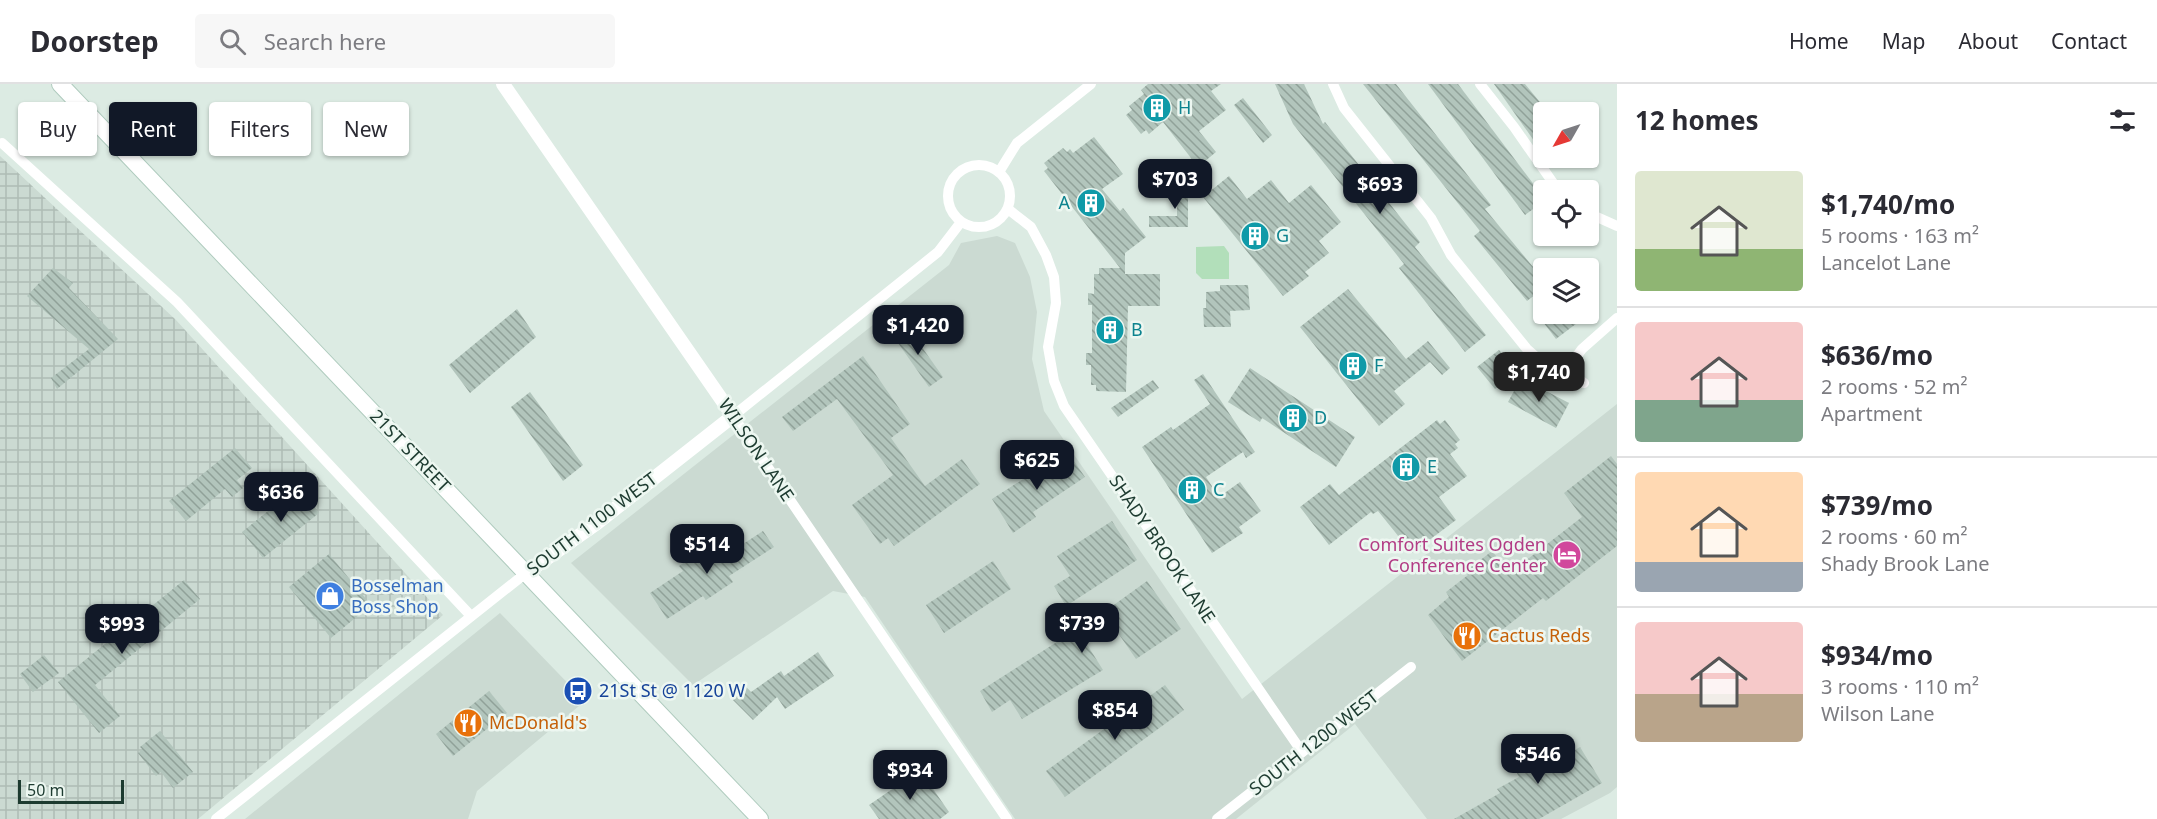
<!DOCTYPE html>
<html lang="en">
<head>
<meta charset="utf-8">
<style>
	:root { --surface:#fff; --page:#f7f7f7; --text:#2b2b33; --muted:#7c7c81; --line:#e1e1e2; --accent:#111827 }
	body { margin:0; font-family:"Noto Sans",sans-serif; background:var(--page); color:var(--text); height:100vh; display:flex; flex-direction:column; font-size:22px; white-space:nowrap }
	* { box-sizing:border-box; margin:0 }
	p { font-size:20px; color:var(--muted) }
	.icon { flex:none; width:33px; height:33px; fill:none; stroke:currentColor; stroke-width:2; stroke-linecap:round; stroke-linejoin:round }
	.map { position:relative; flex:1; overflow:hidden }
	.side { display:flex; flex-direction:column; background:var(--surface); width:540px }
	.side>* { flex:none }
	.hud { position:absolute; left:18px; top:18px; width:570px; height:54px; display:flex; gap:12px }
	.needle { width:39px; rotate:231deg }
	.fabs { position:absolute; left:1533px; top:18px; display:grid; gap:12px }
	.fabs a { display:grid; place-items:center; width:66px; height:66px; border-radius:6px; background:var(--surface); box-shadow:0 2px 4px #0004; font-size:30px }
	.scale { position:absolute; left:18px; bottom:15px; width:106px; box-sizing:border-box; padding-left:6px; border:3px solid #1d3b30; border-top:0; font-size:16px; line-height:21px; white-space:nowrap; color:#1d3b30; -webkit-text-stroke:4px #edf7f1; paint-order:stroke }
	.price { position:absolute; translate:-50% -51px; padding:0 14px; border-radius:12px; background:var(--accent); color:#fff; font-size:20px; line-height:39px; filter:drop-shadow(0 2px 3px #0008) }
	.price::after { content:''; position:absolute; left:50%; top:36px; width:18px; height:14px; margin-left:-9px; background:inherit; clip-path:polygon(0 0,100% 0,50% 100%) }
	.price.active { background:#222; color:#fff }
	ul { padding:0; list-style:none }
	li { display:flex; align-items:center; gap:18px; height:150px; padding:0 18px }
	li+li { border-top:2px solid var(--line) }
	li span { display:grid; place-items:center; flex:none; width:168px; height:120px; border-radius:6px; color:#555 }
	li>.icon { margin-inline-start:auto }
	span .icon { width:72px; height:72px; fill:#fffc; stroke-width:1 }
	li b { font-size:26px }
	h2 { display:flex; justify-content:space-between; align-items:center; height:72px; padding:0 18px; font-size:26px }
	.chip { padding:0 21px; border-radius:6px; background:var(--surface); box-shadow:0 2px 4px #0004; font-size:21px; line-height:54px }
	.chip.active { background:var(--accent); color:#fff }
	header { display:flex; align-items:center; gap:36px; box-sizing:border-box; height:84px; padding:0 30px; background:var(--surface); border-bottom:2px solid var(--line) }
	header strong { font-size:28px }
	nav { display:flex; gap:33px; margin-inline-start:auto; font-size:21px }
	.search { width:420px; height:54px; background:var(--page); display:flex; align-items:center; gap:15px; box-sizing:border-box; padding:0 21px; border-radius:6px; color:var(--muted); font-size:22px }
	main { display:flex; flex:1; min-height:0 }
	.map>svg:first-child { display:block }
	.built { fill:#cbdad2 }
	.industrial { fill:url(#industrial-grid) }
	.park { fill:#b2dfba }
	.building { fill:url(#building-back-hatch) }
	.lines { fill:none; stroke-linecap:round; stroke-linejoin:round }
	.secondary-casing { stroke:#afcbbe; stroke-width:18 }
	.minor { stroke:#fff; stroke-width:10 }
	.tertiary { stroke:#fff; stroke-width:14 }
	.secondary { stroke:#fff; stroke-width:16 }
	.labels { text-anchor:middle; stroke-width:5; stroke-linejoin:round; paint-order:stroke }
	.culture-label { font-size:18px; fill:#0d838f; stroke:#edf7f1; text-anchor:start }
	.street-label { font-size:18px; fill:#1d3b30; stroke:#edf7f1 }
	.hotel-label { font-size:18px; fill:#b23c85; stroke:#edf7f1; text-anchor:end }
	.shop-label { font-size:18px; fill:#366cbe; stroke:#edf7f1; text-anchor:start }
	.food-label { font-size:18px; fill:#c56008; stroke:#edf7f1; text-anchor:start }
	.transit-label { font-size:18px; fill:#164399; stroke:#edf7f1; text-anchor:start }
</style>
</head>
<body>
<header>
<strong>Doorstep</strong>
<div class="search"><svg class="icon" aria-label="search" viewBox="0 0 24 24"><circle cx="10" cy="10" r="6"/><path d="M15 15l6 6"/></svg>Search here</div>
<nav><a>Home</a><a>Map</a><a>About</a><a>Contact</a></nav>
</header>
<main>
<div class="map">
<svg width="1617" height="735" viewBox="0 0 1617 735">
	<defs>
		<pattern id="industrial-grid" width="8" height="8" patternUnits="userSpaceOnUse" patternTransform="scale(1.5)"><rect width="8" height="8" fill="#cbdad2"/><path d="M0 4h8M4 0v8" fill="none" stroke="#aebcb5"/></pattern>
		<pattern id="building-back-hatch" width="6" height="6" patternUnits="userSpaceOnUse" patternTransform="scale(1.5)"><rect width="6" height="6" fill="#b2c5bc"/><path d="M-1 5l2 2M0 0l6 6M5-1l2 2" fill="none" stroke="#90a199"/></pattern>
	</defs>
	<rect width="100%" height="100%" fill="#dcebe3"/>
	<g class="built">
		<polygon points="997,152 1015,159 1030,193 1037,228 1032,275 1044,327 1242,615 1617,320 1617,703 1610,709 1561,735 1427,735 1355,640 1236,735 1015,735 865,513 833,507 693,601 571,479 949,181 961,159"/>
		<polygon points="500,529 585,617 477,707 468,735 245,735"/>
	</g>
	<polygon class="industrial" points="0,72 176,236 443,531 198,735 0,735"/>
	<polygon class="park" points="1224,162 1229,169 1229,195 1202,195 1196,189 1196,163"/>
	<g class="building">
		<polygon points="1148,0 1221,0 1211,7 1226,26 1199,47 1216,68 1198,83 1163,38 1149,50 1146,46 1141,50 1126,31 1132,26 1129,22 1144,10 1141,6"/>
		<polygon points="1275,0 1304,0 1323,40 1325,38 1420,158 1415,163 1486,251 1465,268 1399,184 1404,180 1293,40"/>
		<polygon points="1363,0 1396,0 1491,121 1485,125 1544,196 1544,204 1527,217 1474,152 1480,147"/>
		<polygon points="1428,0 1458,0 1544,114 1544,117 1525,131"/>
		<polygon points="1494,0 1525,0 1544,23 1544,71"/>
		<polygon points="1243,14 1272,51 1263,59 1234,21"/>
		<polygon points="1094,53 1123,90 1102,105 1120,127 1123,124 1146,153 1125,169 1125,190 1160,190 1160,222 1128,222 1126,308 1096,307 1096,301 1091,301 1091,281 1086,281 1086,269 1092,269 1092,221 1088,221 1088,209 1094,210 1094,190 1099,190 1099,184 1120,184 1044,87 1048,84 1044,79 1063,64 1067,68 1070,65 1073,69"/>
		<polygon points="1229,92 1247,115 1271,96 1289,119 1311,101 1341,138 1319,157 1329,169 1305,188 1309,192 1283,212 1203,113"/>
		<polygon points="1177,96 1188,96 1188,143 1149,143 1149,132 1177,132"/>
		<polygon points="53,184 73,199 69,204 118,255 57,305 51,294 89,265 27,212"/>
		<polygon points="1220,201 1248,201 1250,226 1230,227 1231,243 1204,243 1203,224 1206,224 1206,208 1220,207"/>
		<polygon points="1348,205 1406,275 1428,257 1450,284 1442,291 1430,278 1394,307 1405,320 1379,342 1300,243"/>
		<polygon points="517,225 536,253 470,309 449,281"/>
		<polygon points="1546,230 1589,230 1556,255 1540,234"/>
		<polygon points="907,242 943,293 929,303 893,252"/>
		<polygon points="1499,266 1517,288 1495,305 1477,283"/>
		<polygon points="863,272 910,340 891,354 925,402 962,375 980,400 894,462 888,454 880,460 852,421 893,391 837,315 793,347 782,333"/>
		<polygon points="1250,284 1355,353 1336,383 1262,334 1260,338 1228,318"/>
		<polygon points="1203,290 1255,368 1246,374 1243,368 1206,393 1219,413 1240,398 1261,427 1239,443 1243,449 1212,469 1142,363 1171,343 1173,346 1210,320 1194,296"/>
		<polygon points="1521,294 1569,319 1556,344 1508,318"/>
		<polygon points="1153,296 1159,304 1118,333 1111,324"/>
		<polygon points="530,308 583,381 563,397 511,323"/>
		<polygon points="1437,336 1440,340 1445,336 1460,356 1455,360 1458,364 1450,370 1467,392 1439,413 1456,436 1412,469 1378,427 1373,430 1371,428 1329,461 1300,423 1330,400 1339,411"/>
		<polygon points="235,364 252,384 237,396 243,404 232,413 225,405 186,437 169,417"/>
		<polygon points="1067,367 1085,393 1033,428 1036,433 1013,449 992,415"/>
		<polygon points="1611,372 1617,380 1617,462 1546,517 1543,514 1462,577 1428,531 1449,513 1446,508 1468,491 1465,488 1492,467 1510,489 1582,433 1564,409"/>
		<polygon points="298,403 319,429 263,474 242,448"/>
		<polygon points="1112,437 1137,476 1066,522 1054,502 1070,492 1057,472"/>
		<polygon points="763,447 774,463 729,492 733,498 706,516 703,512 667,535 650,509 683,487 679,482 707,463 717,477"/>
		<polygon points="329,470 371,521 331,554 289,503"/>
		<polygon points="993,477 1011,505 944,549 926,521"/>
		<polygon points="184,496 200,515 95,601 120,632 99,649 58,598"/>
		<polygon points="1147,497 1181,545 1136,575 1109,536 1083,554 1103,586 1022,635 1010,616 992,628 980,607 1104,528"/>
		<polygon points="818,568 834,592 785,625 777,613 753,636 733,616 746,603 751,608 781,587 784,592"/>
		<polygon points="44,571 59,589 33,608 20,590"/>
		<polygon points="1165,601 1184,626 1065,713 1046,687"/>
		<polygon points="489,607 507,629 453,672 436,650"/>
		<polygon points="160,647 193,688 173,704 161,688 156,692 138,669 142,665 140,663"/>
		<polygon points="1525,652 1541,680 1563,668 1565,672 1580,663 1602,699 1539,735 1454,735 1500,709 1497,705 1519,693 1503,664"/>
		<polygon points="920,686 949,728 940,735 879,735 869,721"/>
	</g>
	<g class="lines">
		<g class="secondary-casing">
			<polyline id="secondary" points="60,0 760,735"/>
		</g>
		<g class="minor">
			<polyline points="1333,0 1344,24 1431,134 1451,171 1527,265 1544,280 1566,287 1584,299"/>
			<polyline points="1480,0 1514,43 1558,106"/>
			<polyline points="2,59 177,218 471,532"/>
			<circle cx="979" cy="112" r="31"/>
			<polyline points="999,88 1017,59 1091,0"/>
			<polyline points="1008,125 1031,143 1046,171 1054,193 1056,219 1048,263 1054,297 1064,322 1302,668"/>
			<polyline points="1588,129 1617,142"/>
			<polyline points="961,138 938,168 733,332 1007,735"/>
			<polyline points="1566,287 1582,265 1617,234"/>
			<polyline points="216,735 526,489"/>
			<polyline points="1217,735 1411,583"/>
		</g>
		<polyline class="tertiary" points="503,0 733,332 597,439 526,489"/>
		<use href="#secondary" class="secondary"/>
	</g>
	<defs>
		<g id="building-disc" transform="scale(1.5)"><circle r="9.5" fill="#0f9aa8" stroke="#edf7f1"/><path d="M-4-6H4V6H1V3H-1V6H-4ZM-2.5-4.3h1.7v1.8h-1.7ZM.8-4.3h1.7v1.8H.8ZM-2.5-1h1.7V.8h-1.7ZM.8-1h1.7V.8H.8Z" fill="#fff"/></g>
		<g id="hotel-disc" transform="scale(1.5)"><circle r="9.5" fill="#d1479c" stroke="#edf7f1"/><path d="M-6-4.5h1.5V1H6V5H4.5V3h-9V5H-6ZM-4 0a1.8 1.8 0 1 1 3.6 0ZM.5 0V-2.5h3Q6-2.5 6 0Z" fill="#fff"/></g>
		<g id="shop-disc" transform="scale(1.5)"><circle r="9.5" fill="#3f7fe0" stroke="#edf7f1"/><path d="M-5-2.5h2.3a2.7 3.5 0 0 1 5.4 0H5L5.5 6h-11ZM-1.5-2.5h3a1.5 2.3 0 0 0-3 0Z" fill="#fff"/></g>
		<g id="restaurant-disc" transform="scale(1.5)"><circle r="9.5" fill="#e8710a" stroke="#edf7f1"/><path d="M-5-6h1v4h1v-4h1v4h1v-4h1v5L-1.5 .5V6h-2V.5L-5-1ZM5-6V6H3V1.5H1.5Q1.5-4 5-6Z" fill="#fff"/></g>
		<g id="bus-disc" transform="scale(1.5)"><circle r="9.5" fill="#1a4fb4" stroke="#edf7f1"/><path d="M-5-6H5V4H4V6H2V4H-2V6H-4V4H-5ZM-3.5-4V0h7V-4ZM-3.5 1.2v1.5H-2V1.2ZM2 1.2v1.5H3.5V1.2Z" fill="#fff"/></g>
	</defs>
	<g fill-rule="evenodd">
		<use href="#building-disc" x="1157" y="24"/>
		<use href="#building-disc" x="1091" y="119"/>
		<use href="#building-disc" x="1255" y="152"/>
		<use href="#building-disc" x="1110" y="246"/>
		<use href="#building-disc" x="1353" y="282"/>
		<use href="#building-disc" x="1293" y="334"/>
		<use href="#building-disc" x="1406" y="383"/>
		<use href="#building-disc" x="1192" y="406"/>
		<use href="#hotel-disc" x="1567" y="471"/>
		<use href="#shop-disc" x="330" y="512"/>
		<use href="#restaurant-disc" x="1467" y="552"/>
		<use href="#bus-disc" x="578" y="607"/>
		<use href="#restaurant-disc" x="468" y="639"/>
	</g>
	<g class="labels">
		<g class="culture-label">
			<text x="1178" y="30">H</text>
			<text x="1070" y="125" text-anchor="end">A</text>
			<text x="1276" y="158">G</text>
			<text x="1131" y="252">B</text>
			<text x="1374" y="288">F</text>
			<text x="1314" y="340">D</text>
			<text x="1427" y="389">E</text>
			<text x="1213" y="412">C</text>
		</g>
		<g class="street-label">
			<text transform="translate(756 366) rotate(56)" y="6">WILSON LANE</text>
			<text transform="translate(410 367) rotate(46)" y="6">21ST STREET</text>
			<text transform="translate(592 440) rotate(-37)" y="6">SOUTH 1100 WEST</text>
			<text transform="translate(1162 465) rotate(56)" y="6">SHADY BROOK LANE</text>
			<text transform="translate(1314 659) rotate(-38)" y="6">SOUTH 1200 WEST</text>
		</g>
		<g class="hotel-label">
			<text x="1546" y="467">Comfort Suites Ogden<tspan x="1546" dy="21">Conference Center</tspan></text>
		</g>
		<g class="shop-label">
			<text x="351" y="508">Bosselman<tspan x="351" dy="21">Boss Shop</tspan></text>
		</g>
		<g class="food-label">
			<text x="1488" y="558">Cactus Reds</text>
			<text x="489" y="645">McDonald's</text>
		</g>
		<g class="transit-label">
			<text x="599" y="613">21St St @ 1120 W</text>
		</g>
	</g>
</svg>
<div class="fabs">
<a><svg class="needle" viewBox="-14 -14 28 28"><path d="M0-13l5 13h-10z" fill="#e53935"/><path d="M0 13l5-13h-10z" fill="#7c7c81"/></svg></a>
<a><svg class="icon" aria-label="locate" viewBox="0 0 24 24"><circle cx="12" cy="12" r="6"/><path d="M12 2v4M12 18v4M2 12h4M18 12h4"/></svg></a>
<a><svg class="icon" aria-label="layers" viewBox="0 0 24 24"><path d="M12 4l9 5-9 5-9-5zM3 14l9 5 9-5"/></svg></a>
</div>
<div class="scale">50 m</div>
<b class="price" style="left:1175px;top:126px">$703</b>
<b class="price" style="left:1380px;top:131px">$693</b>
<b class="price" style="left:918px;top:272px">$1,420</b>
<b class="price active" style="left:1539px;top:319px">$1,740</b>
<b class="price" style="left:1037px;top:407px">$625</b>
<b class="price" style="left:281px;top:439px">$636</b>
<b class="price" style="left:707px;top:491px">$514</b>
<b class="price" style="left:1082px;top:570px">$739</b>
<b class="price" style="left:122px;top:571px">$993</b>
<b class="price" style="left:1115px;top:657px">$854</b>
<b class="price" style="left:1538px;top:701px">$546</b>
<b class="price" style="left:910px;top:717px">$934</b>
<div class="hud">
<a class="chip">Buy</a>
<a class="chip active">Rent</a>
<a class="chip">Filters</a>
<a class="chip">New</a>
</div>
</div>
<section class="side">
<h2>12 homes<svg class="icon" aria-label="filters" viewBox="0 0 24 24"><path d="M4 7h16M4 17h16"/><circle cx="9" cy="7" r="2"/><circle cx="15" cy="17" r="2"/></svg></h2>
<ul>
<li><span style="background:linear-gradient(#dfe7d0 65%,#8fb573 0)"><svg class="icon" aria-label="home" viewBox="0 0 24 24"><path d="M3 11l9-7 9 7M6 9v11h12V9"/></svg></span><div><b>$1,740/mo</b><p>5 rooms · 163 m²</p><p>Lancelot Lane</p></div></li>
<li><span style="background:linear-gradient(#f6c9c9 65%,#7fa58c 0)"><svg class="icon" aria-label="home" viewBox="0 0 24 24"><path d="M3 11l9-7 9 7M6 9v11h12V9"/></svg></span><div><b>$636/mo</b><p>2 rooms · 52 m²</p><p>Apartment</p></div></li>
<li><span style="background:linear-gradient(#ffd9b3 75%,#9aa5b1 0)"><svg class="icon" aria-label="home" viewBox="0 0 24 24"><path d="M3 11l9-7 9 7M6 9v11h12V9"/></svg></span><div><b>$739/mo</b><p>2 rooms · 60 m²</p><p>Shady Brook Lane</p></div></li>
<li><span style="background:linear-gradient(#f6c9c9 60%,#b9a48a 0)"><svg class="icon" aria-label="home" viewBox="0 0 24 24"><path d="M3 11l9-7 9 7M6 9v11h12V9"/></svg></span><div><b>$934/mo</b><p>3 rooms · 110 m²</p><p>Wilson Lane</p></div></li>
</ul>
</section>
</main>
</body>
</html>
